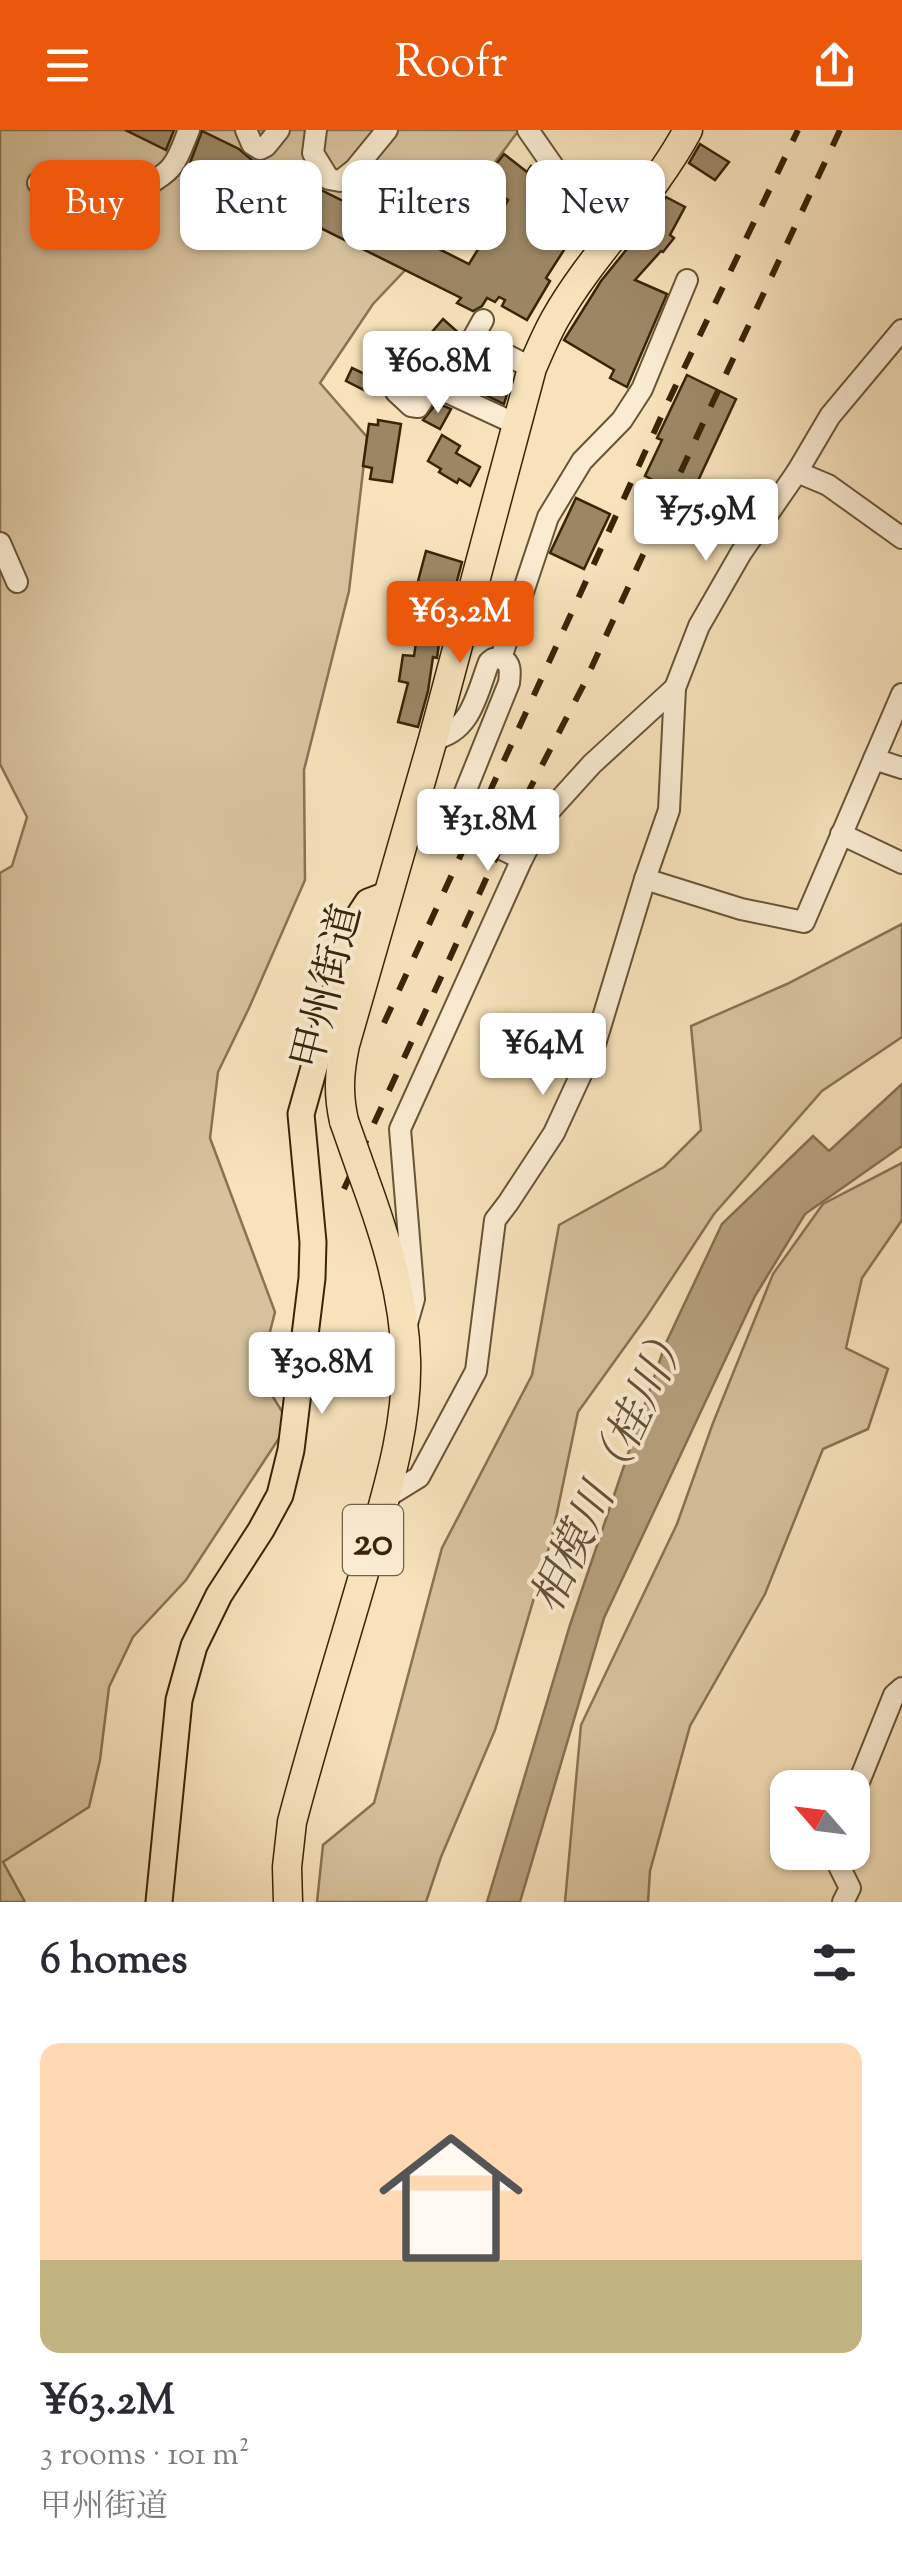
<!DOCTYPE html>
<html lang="en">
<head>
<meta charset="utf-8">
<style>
	:root { --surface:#fff; --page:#f2f2f3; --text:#2b2b33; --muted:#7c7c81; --line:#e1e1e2; --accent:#ea580c }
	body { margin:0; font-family:"Sorts Mill Goudy","Noto Serif JP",serif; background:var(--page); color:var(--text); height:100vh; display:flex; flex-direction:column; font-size:38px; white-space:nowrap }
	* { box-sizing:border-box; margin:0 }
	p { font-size:32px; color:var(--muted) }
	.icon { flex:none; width:55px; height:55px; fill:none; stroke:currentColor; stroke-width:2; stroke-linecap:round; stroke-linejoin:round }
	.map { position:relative; height:1772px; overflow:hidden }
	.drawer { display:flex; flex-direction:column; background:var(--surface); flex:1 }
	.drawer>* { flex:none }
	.top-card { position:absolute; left:30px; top:30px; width:842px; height:90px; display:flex; gap:20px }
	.needle { width:65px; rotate:298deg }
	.controls { position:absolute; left:770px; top:1640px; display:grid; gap:20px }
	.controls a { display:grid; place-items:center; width:100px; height:100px; border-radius:20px; background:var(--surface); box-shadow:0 2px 8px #0004; font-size:50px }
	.price { position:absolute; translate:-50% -85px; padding:0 22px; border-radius:10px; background:#fff; color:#222; font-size:32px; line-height:65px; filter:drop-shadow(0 2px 5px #0008) }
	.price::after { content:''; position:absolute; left:50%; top:60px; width:30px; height:22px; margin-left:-15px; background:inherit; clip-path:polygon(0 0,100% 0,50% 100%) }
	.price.on { background:var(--accent); color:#fff }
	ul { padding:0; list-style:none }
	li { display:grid; align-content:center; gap:20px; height:530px; padding:0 40px }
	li+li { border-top:2px solid var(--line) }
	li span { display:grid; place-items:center; height:310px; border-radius:20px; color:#555 }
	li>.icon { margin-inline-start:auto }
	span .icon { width:180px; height:180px; fill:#fffc; stroke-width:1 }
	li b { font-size:42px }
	h2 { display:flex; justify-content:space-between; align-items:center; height:120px; padding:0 40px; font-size:42px }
	.chip { padding:0 35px; border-radius:20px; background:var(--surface); box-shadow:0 2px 8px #0004; font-size:35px; line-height:90px }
	.chip.on { background:var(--accent); color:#fff }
	header { display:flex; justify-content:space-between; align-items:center; height:130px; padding:0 40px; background:var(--accent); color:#fff; font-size:45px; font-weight:600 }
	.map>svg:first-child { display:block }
	.green { fill:#d7c29d; stroke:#887352; stroke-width:2.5 }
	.water { fill:#b6a17e; stroke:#846f4f; stroke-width:2.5 }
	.building { fill:#9c8765; stroke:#392408; stroke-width:2.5 }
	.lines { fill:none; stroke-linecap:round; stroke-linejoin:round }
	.minor-casing { stroke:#685435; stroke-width:24 }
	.major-casing { stroke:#392408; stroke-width:29 }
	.highway-casing { stroke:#392408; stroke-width:31 }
	.minor { stroke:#faecd3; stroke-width:20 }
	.major { stroke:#f7e2bb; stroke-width:25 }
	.highway { stroke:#f7e2bb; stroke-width:28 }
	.rail { stroke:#392408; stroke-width:6; stroke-dasharray:18 18; stroke-linecap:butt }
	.highway-bridge-casing { stroke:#392408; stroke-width:31; stroke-linecap:butt }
	.highway-bridge { stroke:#f7e2bb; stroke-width:28 }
	.labels { text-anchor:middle; stroke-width:8; stroke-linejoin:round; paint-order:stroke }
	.shield { fill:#faecd3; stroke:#736045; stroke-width:2.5 }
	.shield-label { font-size:40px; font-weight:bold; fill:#392408 }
	.street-label { font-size:42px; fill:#392408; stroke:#faecd3 }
	.water-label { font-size:45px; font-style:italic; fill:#655031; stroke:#faecd3 }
</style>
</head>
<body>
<header><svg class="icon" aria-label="menu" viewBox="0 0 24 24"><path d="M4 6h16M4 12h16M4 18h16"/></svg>Roofr<svg class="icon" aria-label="share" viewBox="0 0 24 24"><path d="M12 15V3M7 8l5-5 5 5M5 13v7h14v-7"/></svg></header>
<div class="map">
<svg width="902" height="1772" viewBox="0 0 902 1772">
	<rect width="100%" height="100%" fill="#f7e2bb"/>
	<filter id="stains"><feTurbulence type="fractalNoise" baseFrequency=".002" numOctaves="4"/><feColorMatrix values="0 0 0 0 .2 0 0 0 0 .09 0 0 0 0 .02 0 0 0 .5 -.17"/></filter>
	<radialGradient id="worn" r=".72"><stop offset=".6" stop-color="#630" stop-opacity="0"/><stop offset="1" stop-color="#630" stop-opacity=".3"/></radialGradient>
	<g class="green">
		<polygon points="0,0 519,0 448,95 373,174 320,253 367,307 349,461 304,640 305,750 249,878 218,942 210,1008 275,1182 259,1244 289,1293 186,1450 133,1507 109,1557 100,1630 89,1677 3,1732 25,1772 0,1772 0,743 12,736 27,687 0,634"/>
		<polygon points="902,794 902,907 822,961 714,1084 647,1186 578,1282 552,1407 495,1600 441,1727 426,1772 317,1772 323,1715 374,1673 442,1418 532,1245 559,1095 664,1037 701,1000 691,896 787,854"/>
		<polygon points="902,1033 902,1090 862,1148 846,1218 888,1239 868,1299 823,1319 765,1464 690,1596 650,1741 648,1772 565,1772 581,1595 677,1394 713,1293 773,1144 823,1074"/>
	</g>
	<polygon class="water" points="902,954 902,1016 805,1084 755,1166 604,1488 520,1772 487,1772 570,1495 665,1215 722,1094 813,1006 829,1021"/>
	<g class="building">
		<polygon points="125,0 174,0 166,20"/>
		<polygon points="202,1 239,19 253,31 265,32 469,134 508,70 483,51 504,24 527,42 531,36 540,42 551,66 582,86 559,117 564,120 546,148 550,151 527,190 502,176 505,170 499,167 495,172 487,168 482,176 473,181 457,173 461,168 190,33"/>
		<polygon points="700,14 729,32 715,50 689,33"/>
		<polygon points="666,67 685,77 670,105 674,108 663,122 661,121 635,150 667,164 627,257 610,248 614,240 564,210 601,151 652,88 650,87"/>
		<polygon points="443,189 460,204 461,213 431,244 419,251 396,230 371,233 369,214 409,207 414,223"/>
		<polygon points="476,225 506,240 496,259 507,264 504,274 467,256 470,249 465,247"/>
		<polygon points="352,238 371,247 364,260 346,251"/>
		<polygon points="687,245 736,269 690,368 645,346 662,310 657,308"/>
		<polygon points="437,273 451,279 440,299 423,290"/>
		<polygon points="378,290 401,294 392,352 370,349 372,338 363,336 369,294 378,295"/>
		<polygon points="442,305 460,316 456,323 480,337 470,356 459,349 457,353 439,342 441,339 428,331"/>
		<polygon points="576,368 610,384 584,439 550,423"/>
		<polygon points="426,421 462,432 444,499 441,498 437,528 433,527 428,561 418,597 398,592 408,553 399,551 403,525 414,526 419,492 408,489"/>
	</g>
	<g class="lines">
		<g class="minor-casing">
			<g id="minor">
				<polyline points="246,0 252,14 260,19 266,16 279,0"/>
				<polyline points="316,0 313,23 329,49 340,51 355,39 387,0"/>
				<polyline points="528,0 553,36 559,55 623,96"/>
				<path d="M38 53C82 76 113 87 154 51 160 47 168 42 172 36 180 26 184 11 189 0"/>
				<polyline points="483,190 473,208 532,238"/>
				<polyline points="396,262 411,276 418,277 429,260 436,257 516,294"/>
				<polyline points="797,342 828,355 902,408"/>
				<polyline points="0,413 17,452"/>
				<path d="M501 528C512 533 510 543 509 553L455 687 459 698 522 729"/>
				<path d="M433 609C471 603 477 563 489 532L493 529 501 528 548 387 582 331 622 290 642 259 687 150"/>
				<polyline points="874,629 902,564"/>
				<polyline points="841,704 902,733"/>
				<polyline points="645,749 741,779 804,792 874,629 902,638"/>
				<polyline points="406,1197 414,1169 400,999 522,729 544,687 592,634 675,558"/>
				<polyline points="385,1368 419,1347 476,1241 495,1090 508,1073 554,1003 595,914 645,749 669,680 675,558 699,496 741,423 797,342 830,286 902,200"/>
				<polyline points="852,1669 894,1565 902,1558"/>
				<polyline points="832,1722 850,1758 843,1772"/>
			</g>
		</g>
		<g class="major-casing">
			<polyline id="major" points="159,1772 179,1570 194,1516 219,1465 261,1400 280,1365 291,1320 312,1148 313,1112 301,984 355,792 368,772 389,764"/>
		</g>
		<g class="highway-casing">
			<g id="highway">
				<path d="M344 991C338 964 339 943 345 915L433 609 532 238C539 222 546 205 555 189 593 122 651 69 688 0"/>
				<path d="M288 1772 287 1737 292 1692C315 1604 343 1517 368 1429 386 1364 408 1298 406 1229 404 1164 385 1105 363 1045"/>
			</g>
		</g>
		<use href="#minor" class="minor"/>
		<use href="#major" class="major"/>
		<use href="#highway" class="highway"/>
		<g class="rail">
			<polyline points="384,893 667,274 798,0"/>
			<polyline points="344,1059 508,701 584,554 704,291 840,0"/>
		</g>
		<g class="highway-bridge-casing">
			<polyline id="highway-bridge" points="344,991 363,1045"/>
		</g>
		<use href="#highway-bridge" class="highway-bridge"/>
	</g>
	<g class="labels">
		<rect class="shield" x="343" y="1375" width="60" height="70" rx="8"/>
		<g class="shield-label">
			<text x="373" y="1424">20</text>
		</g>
		<g class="street-label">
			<text transform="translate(325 856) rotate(-76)" y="15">甲州街道</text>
		</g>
		<g class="water-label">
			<text transform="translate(609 1336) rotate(-65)" y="16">相模川（桂川）</text>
		</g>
	</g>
	<rect width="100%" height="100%" filter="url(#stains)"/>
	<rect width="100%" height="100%" fill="url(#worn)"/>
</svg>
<div class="controls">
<a><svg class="needle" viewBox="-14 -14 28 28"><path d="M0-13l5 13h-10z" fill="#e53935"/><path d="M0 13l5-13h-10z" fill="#7c7c81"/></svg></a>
</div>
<b class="price" style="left:438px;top:286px">¥60.8M</b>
<b class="price" style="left:706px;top:434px">¥75.9M</b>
<b class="price on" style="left:460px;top:536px">¥63.2M</b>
<b class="price" style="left:488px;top:744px">¥31.8M</b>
<b class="price" style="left:543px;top:968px">¥64M</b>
<b class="price" style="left:322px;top:1287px">¥30.8M</b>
<div class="top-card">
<a class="chip on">Buy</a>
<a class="chip">Rent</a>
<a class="chip">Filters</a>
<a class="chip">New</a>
</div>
</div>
<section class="drawer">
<h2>6 homes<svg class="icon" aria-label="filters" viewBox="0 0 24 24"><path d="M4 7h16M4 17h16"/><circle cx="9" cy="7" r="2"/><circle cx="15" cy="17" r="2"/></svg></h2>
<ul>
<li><span style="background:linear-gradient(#ffd9b3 70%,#c2b280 0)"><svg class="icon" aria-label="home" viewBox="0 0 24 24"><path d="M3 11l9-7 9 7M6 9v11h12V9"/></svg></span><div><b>¥63.2M</b><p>3 rooms · 101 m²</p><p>甲州街道</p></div></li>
</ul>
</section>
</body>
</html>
